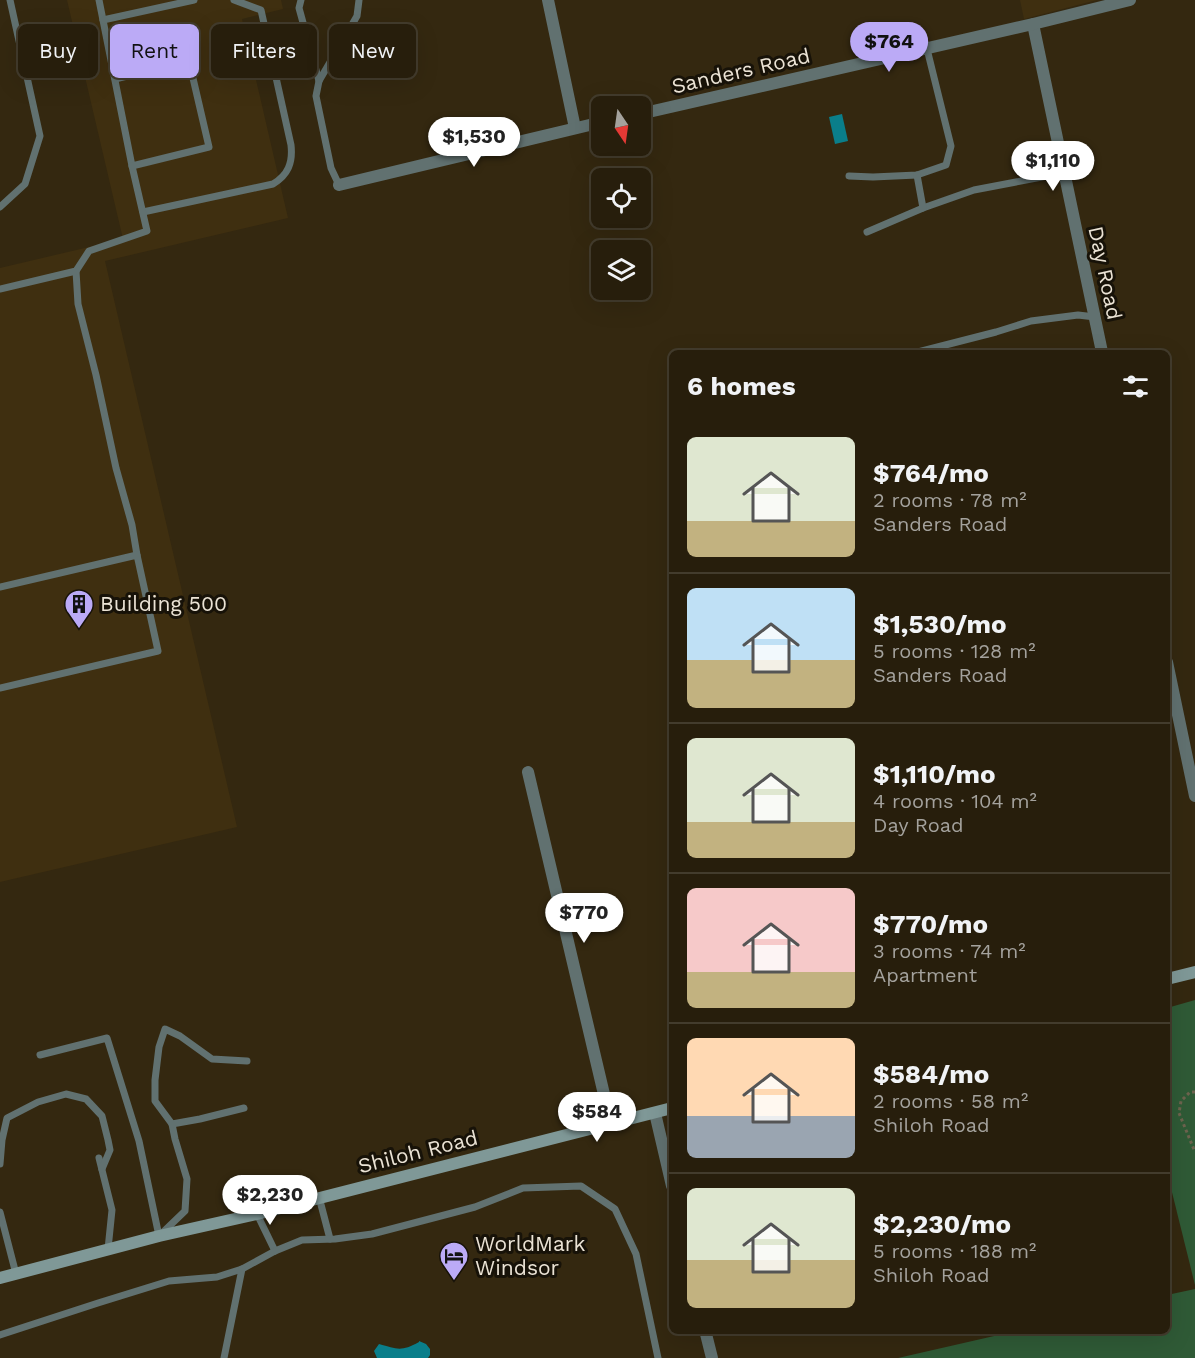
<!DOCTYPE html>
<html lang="en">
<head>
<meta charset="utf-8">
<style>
	:root { --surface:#271e0c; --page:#2f2715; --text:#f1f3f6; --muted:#a4a29d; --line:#433c2d; --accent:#bbaaf6 }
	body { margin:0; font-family:"Work Sans",sans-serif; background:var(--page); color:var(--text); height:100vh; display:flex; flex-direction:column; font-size:22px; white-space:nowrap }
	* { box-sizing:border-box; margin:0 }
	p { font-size:20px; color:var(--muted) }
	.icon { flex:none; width:33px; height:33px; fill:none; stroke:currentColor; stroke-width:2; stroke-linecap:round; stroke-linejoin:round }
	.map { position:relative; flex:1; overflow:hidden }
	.details { position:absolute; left:669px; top:350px; width:501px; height:984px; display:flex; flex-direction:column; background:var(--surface); border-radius:9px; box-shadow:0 6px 24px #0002,0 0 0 2px var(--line) }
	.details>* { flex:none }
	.top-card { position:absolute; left:18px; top:24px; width:561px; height:54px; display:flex; gap:12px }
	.needle { width:39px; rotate:167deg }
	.fabs { position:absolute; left:591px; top:96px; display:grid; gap:12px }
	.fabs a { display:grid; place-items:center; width:60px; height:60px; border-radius:9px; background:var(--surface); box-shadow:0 6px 24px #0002,0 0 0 2px var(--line); font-size:30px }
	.price { position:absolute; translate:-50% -51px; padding:0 14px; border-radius:21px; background:#fff; color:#222; font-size:20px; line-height:39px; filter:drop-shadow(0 2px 3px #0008) }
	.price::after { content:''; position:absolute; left:50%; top:36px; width:18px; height:14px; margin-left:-9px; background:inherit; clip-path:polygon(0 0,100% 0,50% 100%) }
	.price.current { background:var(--accent); color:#111 }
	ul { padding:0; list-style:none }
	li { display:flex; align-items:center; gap:18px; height:150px; padding:0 18px }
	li+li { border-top:2px solid var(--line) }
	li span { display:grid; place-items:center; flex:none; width:168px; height:120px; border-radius:9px; color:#555 }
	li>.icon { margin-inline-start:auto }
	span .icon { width:72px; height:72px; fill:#fffc; stroke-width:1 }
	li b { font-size:26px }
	h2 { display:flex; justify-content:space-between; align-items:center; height:72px; padding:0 18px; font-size:26px }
	.chip { padding:0 21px; border-radius:9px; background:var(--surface); box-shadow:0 6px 24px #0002,0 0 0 2px var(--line); font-size:21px; line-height:54px }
	.chip.current { background:var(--accent); color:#111 }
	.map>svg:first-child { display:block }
	.built { fill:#3f2f10 }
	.green { fill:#2f5a36 }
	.water { fill:#0a7e8a }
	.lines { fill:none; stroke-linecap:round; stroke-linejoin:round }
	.path { stroke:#6d634e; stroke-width:3; stroke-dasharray:3 3; stroke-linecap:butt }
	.service { stroke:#617170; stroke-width:7 }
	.minor { stroke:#617170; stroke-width:12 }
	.secondary { stroke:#7f9897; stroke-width:12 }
	.labels { text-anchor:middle; stroke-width:6; stroke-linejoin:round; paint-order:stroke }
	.street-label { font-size:21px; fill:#ebe3d5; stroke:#171208 }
	.poi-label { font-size:21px; fill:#ebe3d5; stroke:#171208; text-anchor:start }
</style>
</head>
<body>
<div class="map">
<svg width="1195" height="1358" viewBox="0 0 1195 1358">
	<rect width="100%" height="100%" fill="#342810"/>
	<g class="built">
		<polygon points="67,0 281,0 283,9 242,19 288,218 105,261 237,827 0,882 0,268 123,239"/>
		<polygon points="1020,0 1097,0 1024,19"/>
	</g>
	<g class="green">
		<polygon points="1195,1000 1195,1285 1167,1172 1167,1008"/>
		<polygon points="1195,1289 1195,1358 898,1358 1016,1331 1167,1330 1167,1295"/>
	</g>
	<g class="water">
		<polygon points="842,114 848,141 835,144 829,117"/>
		<path d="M419 1341 426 1344 430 1349V1355L428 1358H377L374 1351 379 1344C397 1349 401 1352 419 1342Z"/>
	</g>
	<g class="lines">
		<polyline class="path" points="1195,1092 1190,1092 1181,1101 1179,1113 1195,1152"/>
		<g class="service">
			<polyline points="99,0 132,166"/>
			<polyline points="301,0 299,8 319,81"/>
			<polyline points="103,20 194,0"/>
			<polyline points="849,176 873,177 917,175 946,165 951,146 927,49"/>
			<polyline points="339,185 331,168 316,96 319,81 357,16 359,0"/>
			<polyline points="0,207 25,184 40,136 10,0"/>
			<polyline points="923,208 974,190 1047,176 1065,174"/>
			<path d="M143 212 273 184C288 175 293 163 291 145L261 10 234 0"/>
			<polyline points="867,232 923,208 917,175"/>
			<polyline points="76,271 78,304 96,375 116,468 132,525 137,555"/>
			<polyline points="0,289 76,271 89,251 147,231 132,166 209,147 189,61 115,79"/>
			<polyline points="918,352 996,332 1031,321 1078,315 1095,317"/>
			<polyline points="0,587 137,555 158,651 0,688"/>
			<polyline points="40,1055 107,1038 139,1141 159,1236 185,1211 187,1179 175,1139 172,1124 200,1119 244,1108"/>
			<polyline points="172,1124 155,1101 155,1080 159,1047 165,1029 180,1036 212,1059 247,1061"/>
			<polyline points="99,1158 112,1210 108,1249"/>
			<polyline points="0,1164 2,1140 7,1118 38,1102 66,1094 86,1099 102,1116 108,1140 110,1150 102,1169"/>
			<polyline points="319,1197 330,1239"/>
			<polyline points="0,1212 16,1274"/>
			<polyline points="257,1214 275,1251"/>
			<polyline points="0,1335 98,1303 169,1281 217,1277 242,1269 275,1251 302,1240 335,1239 372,1234 475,1207 523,1188 581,1186 615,1209 636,1254 658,1358"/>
			<polyline points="224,1358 242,1269"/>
		</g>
		<g class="minor">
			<polyline points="548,0 575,128"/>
			<polyline points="1033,24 1102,352"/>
			<polyline points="640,114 1033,24 1130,0"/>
			<polyline points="339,185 602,122"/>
			<polyline points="1167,662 1195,796"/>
			<polyline points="528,772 611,1124"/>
			<polyline points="655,1113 672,1186"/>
			<polyline points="705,1330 712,1358"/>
		</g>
		<g class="secondary">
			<polyline points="1167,979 1195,972"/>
			<polyline points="0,1278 159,1236 257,1214 672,1108"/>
		</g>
	</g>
	<defs>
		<g id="building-pin" transform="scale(1.5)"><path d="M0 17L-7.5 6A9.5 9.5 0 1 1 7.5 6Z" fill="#bbaaf6" stroke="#171208"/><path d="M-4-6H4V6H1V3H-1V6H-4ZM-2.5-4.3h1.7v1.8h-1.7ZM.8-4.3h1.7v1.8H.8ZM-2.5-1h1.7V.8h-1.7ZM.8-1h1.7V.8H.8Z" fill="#111"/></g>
		<g id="hotel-pin" transform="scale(1.5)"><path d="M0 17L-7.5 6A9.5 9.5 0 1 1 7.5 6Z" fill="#bbaaf6" stroke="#171208"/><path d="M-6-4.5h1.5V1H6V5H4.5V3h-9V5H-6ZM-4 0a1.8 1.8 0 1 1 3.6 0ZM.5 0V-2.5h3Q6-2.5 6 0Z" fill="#111"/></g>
	</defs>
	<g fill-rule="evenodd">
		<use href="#building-pin" x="79" y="604"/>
		<use href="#hotel-pin" x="454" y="1256"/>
	</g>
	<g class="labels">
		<g class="street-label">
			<text transform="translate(741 71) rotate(-13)" y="7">Sanders Road</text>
			<text transform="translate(1105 273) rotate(78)" y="7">Day Road</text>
			<text transform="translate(418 1152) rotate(-14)" y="7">Shiloh Road</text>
		</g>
		<g class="poi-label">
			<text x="100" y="611">Building 500</text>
			<text x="475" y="1251">WorldMark<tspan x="475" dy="24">Windsor</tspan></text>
		</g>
	</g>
</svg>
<div class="fabs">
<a><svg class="needle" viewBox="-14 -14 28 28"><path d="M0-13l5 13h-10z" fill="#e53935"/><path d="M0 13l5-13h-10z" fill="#a4a29d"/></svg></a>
<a><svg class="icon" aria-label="locate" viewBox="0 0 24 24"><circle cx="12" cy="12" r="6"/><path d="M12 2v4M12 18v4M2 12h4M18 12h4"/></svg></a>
<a><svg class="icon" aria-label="layers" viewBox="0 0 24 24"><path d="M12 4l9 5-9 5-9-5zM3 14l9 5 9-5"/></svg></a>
</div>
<b class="price current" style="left:889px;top:73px">$764</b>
<b class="price" style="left:474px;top:168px">$1,530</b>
<b class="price" style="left:1053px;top:192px">$1,110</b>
<b class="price" style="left:584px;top:944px">$770</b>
<b class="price" style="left:597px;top:1143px">$584</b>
<b class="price" style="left:270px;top:1226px">$2,230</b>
<div class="top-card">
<a class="chip">Buy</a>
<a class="chip current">Rent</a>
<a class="chip">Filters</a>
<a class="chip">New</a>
</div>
<section class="details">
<h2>6 homes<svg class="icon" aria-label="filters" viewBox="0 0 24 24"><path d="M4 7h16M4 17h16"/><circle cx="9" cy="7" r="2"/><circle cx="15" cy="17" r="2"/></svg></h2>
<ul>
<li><span style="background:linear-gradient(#dfe7d0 70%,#c2b280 0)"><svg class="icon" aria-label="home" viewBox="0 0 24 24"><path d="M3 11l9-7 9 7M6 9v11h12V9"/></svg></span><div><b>$764/mo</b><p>2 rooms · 78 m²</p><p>Sanders Road</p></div></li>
<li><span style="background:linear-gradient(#bfe0f5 60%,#c2b280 0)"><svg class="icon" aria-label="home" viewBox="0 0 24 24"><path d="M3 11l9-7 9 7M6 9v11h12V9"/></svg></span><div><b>$1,530/mo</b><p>5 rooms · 128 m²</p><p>Sanders Road</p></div></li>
<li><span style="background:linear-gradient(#dfe7d0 70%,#c2b280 0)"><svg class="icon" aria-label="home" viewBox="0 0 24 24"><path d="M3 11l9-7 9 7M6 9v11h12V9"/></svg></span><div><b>$1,110/mo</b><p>4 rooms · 104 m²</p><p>Day Road</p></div></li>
<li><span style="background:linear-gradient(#f6c9c9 70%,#c2b280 0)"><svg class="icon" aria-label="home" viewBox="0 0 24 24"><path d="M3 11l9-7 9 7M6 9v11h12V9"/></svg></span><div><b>$770/mo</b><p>3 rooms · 74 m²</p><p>Apartment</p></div></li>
<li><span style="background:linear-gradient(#ffd9b3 65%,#9aa5b1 0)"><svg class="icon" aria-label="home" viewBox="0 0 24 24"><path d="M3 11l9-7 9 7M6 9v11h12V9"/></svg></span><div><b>$584/mo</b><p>2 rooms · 58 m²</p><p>Shiloh Road</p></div></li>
<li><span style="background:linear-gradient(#dfe7d0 60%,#c2b280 0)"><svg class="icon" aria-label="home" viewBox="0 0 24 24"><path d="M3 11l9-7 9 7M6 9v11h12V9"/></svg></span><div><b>$2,230/mo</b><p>5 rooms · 188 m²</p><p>Shiloh Road</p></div></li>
</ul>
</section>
</div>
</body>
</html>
